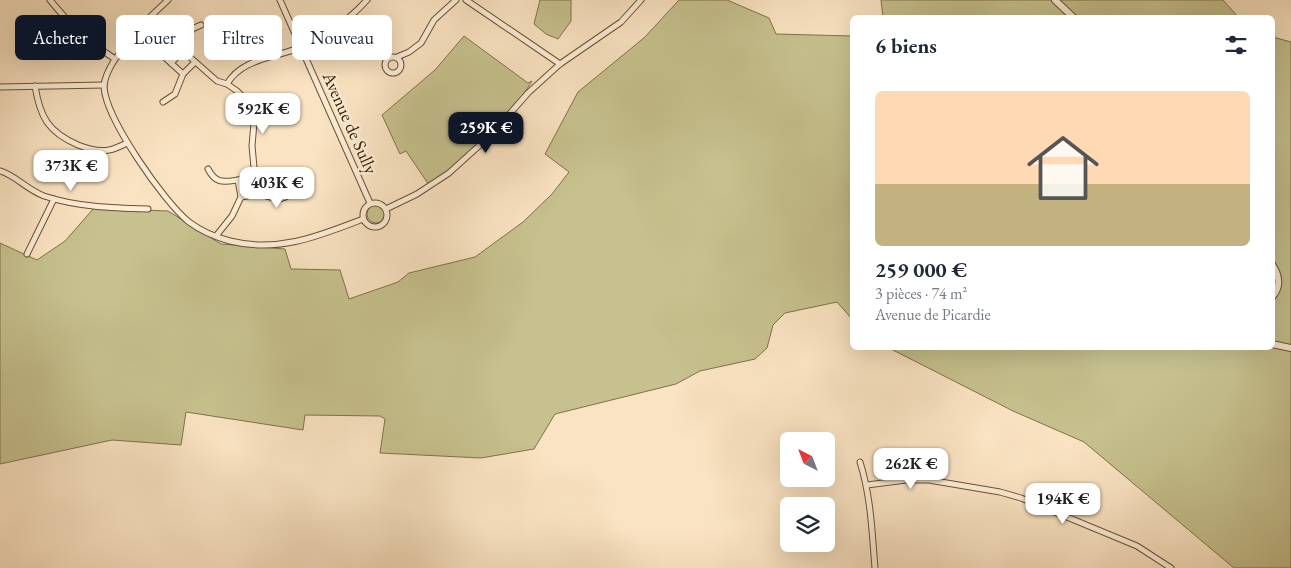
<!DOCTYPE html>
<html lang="fr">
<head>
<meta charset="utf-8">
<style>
	:root { --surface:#fff; --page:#f2f2f3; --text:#1f2937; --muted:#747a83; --accent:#111827 }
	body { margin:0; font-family:"EB Garamond",serif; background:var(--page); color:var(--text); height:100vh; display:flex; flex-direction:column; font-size:19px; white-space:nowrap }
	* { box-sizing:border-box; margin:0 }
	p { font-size:16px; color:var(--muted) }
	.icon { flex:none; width:28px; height:28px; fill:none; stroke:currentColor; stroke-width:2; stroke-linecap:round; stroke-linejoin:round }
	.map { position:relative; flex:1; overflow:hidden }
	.side { position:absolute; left:850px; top:15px; width:425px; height:335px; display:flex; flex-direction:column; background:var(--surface); border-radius:8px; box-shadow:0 5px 20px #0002 }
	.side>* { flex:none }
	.guide { position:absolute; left:15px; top:15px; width:475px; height:45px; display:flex; gap:10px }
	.needle { width:32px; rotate:318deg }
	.tools { position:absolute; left:780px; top:432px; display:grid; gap:10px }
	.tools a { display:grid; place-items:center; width:55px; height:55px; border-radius:8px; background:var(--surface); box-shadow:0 5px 20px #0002; font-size:25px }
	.price { position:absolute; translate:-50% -42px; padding:0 11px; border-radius:10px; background:#fff; color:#222; font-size:16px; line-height:32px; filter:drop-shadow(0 1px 2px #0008) }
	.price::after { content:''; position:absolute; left:50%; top:30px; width:15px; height:11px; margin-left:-8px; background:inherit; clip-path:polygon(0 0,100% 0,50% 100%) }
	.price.selected { background:var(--accent); color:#fff }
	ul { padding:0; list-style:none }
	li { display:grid; align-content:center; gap:10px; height:265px; padding:0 25px }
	li span { display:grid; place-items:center; height:155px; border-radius:8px; color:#555 }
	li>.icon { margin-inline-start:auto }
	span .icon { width:90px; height:90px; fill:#fffc; stroke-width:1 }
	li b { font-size:21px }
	h2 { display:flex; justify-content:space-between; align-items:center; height:60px; padding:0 25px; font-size:21px }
	.pill { padding:0 18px; border-radius:8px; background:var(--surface); box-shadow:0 5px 20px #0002; font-size:18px; line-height:45px }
	.pill.selected { background:var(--accent); color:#fff }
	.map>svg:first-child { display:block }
	.green { fill:#c6c18e; stroke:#807248 }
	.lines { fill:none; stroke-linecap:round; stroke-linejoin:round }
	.minor-casing { stroke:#6a5231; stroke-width:7 }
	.tertiary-casing { stroke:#6a5231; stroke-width:8 }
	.minor { stroke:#fcedd7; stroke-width:5 }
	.tertiary { stroke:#fcedd7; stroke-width:6 }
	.labels { text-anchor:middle; stroke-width:5; stroke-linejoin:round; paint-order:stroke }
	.street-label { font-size:18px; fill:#3a2201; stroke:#fcedd7 }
</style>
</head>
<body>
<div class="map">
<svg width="1291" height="568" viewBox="0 0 1291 568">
	<rect width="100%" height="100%" fill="#fae3c2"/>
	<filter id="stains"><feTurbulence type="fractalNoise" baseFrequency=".004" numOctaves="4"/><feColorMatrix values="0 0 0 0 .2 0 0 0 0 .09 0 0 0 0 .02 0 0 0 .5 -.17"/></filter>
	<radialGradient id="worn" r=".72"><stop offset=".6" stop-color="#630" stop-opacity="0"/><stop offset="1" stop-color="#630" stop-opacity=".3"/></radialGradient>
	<g class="green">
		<polygon points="540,0 571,0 571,21 558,39 546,34 534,24"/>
		<polygon points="679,0 727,0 769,18 776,34 852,36 852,319 837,302 785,313 773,325 767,348 755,359 700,371 676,384 555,414 534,449 481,458 380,453 385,419 380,416 305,415 303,430 186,412 181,445 112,440 0,464 0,243 37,260 65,241 94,208 168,211 221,244 285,249 291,269 340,270 349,299 398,282 409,273 475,257 523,222 552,194 569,172 545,154 578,92 645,37"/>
		<polygon points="881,0 1223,0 1238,17 883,17"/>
		<path d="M464 36 528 83 532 81C506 124 469 155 429 185L406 151 400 154 382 115 435 70Z"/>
		<polygon points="1273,37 1291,42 1291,568 1234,568 1084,442 1013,411 889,348 1272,348"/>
		<circle cx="376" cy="214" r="9"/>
	</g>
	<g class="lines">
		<g class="minor-casing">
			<g id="minor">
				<path d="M50 0C69 24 90 43 115 59"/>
				<path d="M168 0 151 16 115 59C110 67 104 78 104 87 106 119 164 202 189 222 201 231 215 237 230 241 279 253 319 236 363 219"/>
				<polyline points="280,0 370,203"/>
				<polyline points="466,0 560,64"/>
				<polyline points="137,32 183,74"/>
				<polyline points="183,51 217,81 227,84 237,91 249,103 254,123 252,146 255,178 238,180 241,197 232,216 216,236"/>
				<circle cx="393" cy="65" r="8"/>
				<polyline points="397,57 409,52 421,43 434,20 456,0"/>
				<polyline points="171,63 183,51 192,29 201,25"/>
				<path d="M227 84C242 58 276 58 301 47 325 36 349 20 367 0"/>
				<path d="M35 86C40 117 48 132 78 145 88 149 98 152 109 150 115 149 121 146 127 143"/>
				<polyline points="0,87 104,85"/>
				<polyline points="163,102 175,94 183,74 195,62"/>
				<path d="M208 169C216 184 223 182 238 180"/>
				<path d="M0 171C13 174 28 190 44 196 77 207 113 208 148 209"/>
				<path d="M258 194C270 196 279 203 290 194"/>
				<polyline points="241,197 258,194 255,178"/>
				<circle cx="375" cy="215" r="12"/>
				<polyline points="386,209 417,194 449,173 491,135 528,93 560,64 621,22 641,0"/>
				<polyline points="27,254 54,199"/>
				<path d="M860 462C871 497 872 532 875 568"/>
				<polyline points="867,485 906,480 929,480 1000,492 1021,498 1137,546 1171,568"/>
			</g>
		</g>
		<g class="tertiary-casing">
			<g id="tertiary">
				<polyline points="1055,0 1074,18"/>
				<path d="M1272 264C1279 275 1282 286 1272 297"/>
				<polyline points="1272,344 1291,348"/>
			</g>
		</g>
		<use href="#minor" class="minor"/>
		<use href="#tertiary" class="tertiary"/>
	</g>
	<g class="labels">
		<g class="street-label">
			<text transform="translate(350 123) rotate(66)" y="6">Avenue de Sully</text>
		</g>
	</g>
	<rect width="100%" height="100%" filter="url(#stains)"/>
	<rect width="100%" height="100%" fill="url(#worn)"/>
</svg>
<div class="tools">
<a><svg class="needle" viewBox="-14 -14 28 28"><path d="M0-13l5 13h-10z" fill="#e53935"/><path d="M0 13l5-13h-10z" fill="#747a83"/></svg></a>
<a><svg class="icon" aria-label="layers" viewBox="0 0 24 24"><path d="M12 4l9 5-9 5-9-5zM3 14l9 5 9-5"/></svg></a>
</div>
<b class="price" style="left:263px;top:135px">592K €</b>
<b class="price selected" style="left:486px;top:154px">259K €</b>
<b class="price" style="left:71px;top:192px">373K €</b>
<b class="price" style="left:277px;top:209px">403K €</b>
<b class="price" style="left:911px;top:490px">262K €</b>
<b class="price" style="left:1063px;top:525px">194K €</b>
<div class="guide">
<a class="pill selected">Acheter</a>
<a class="pill">Louer</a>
<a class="pill">Filtres</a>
<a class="pill">Nouveau</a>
</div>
<section class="side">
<h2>6 biens<svg class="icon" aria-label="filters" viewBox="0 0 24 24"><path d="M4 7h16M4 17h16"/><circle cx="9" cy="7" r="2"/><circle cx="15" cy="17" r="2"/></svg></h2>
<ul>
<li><span style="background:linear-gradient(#ffd9b3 60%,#c2b280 0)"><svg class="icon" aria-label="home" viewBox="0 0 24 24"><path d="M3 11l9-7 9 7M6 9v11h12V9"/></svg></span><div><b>259 000 €</b><p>3 pièces · 74 m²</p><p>Avenue de Picardie</p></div></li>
</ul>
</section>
</div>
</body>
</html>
